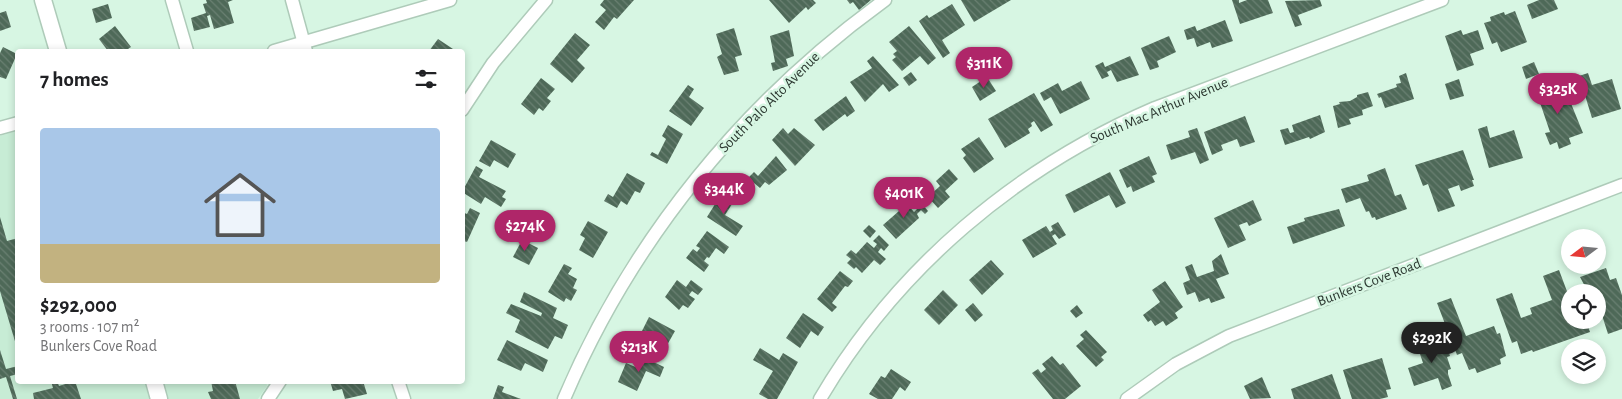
<!DOCTYPE html>
<html lang="en">
<head>
<meta charset="utf-8">
<style>
	:root { --surface:#fff; --page:#f6f6f6; --text:#202124; --muted:#757577; --line:#e0e0e0; --accent:#af2669 }
	body { margin:0; font-family:"Alegreya Sans",sans-serif; background:var(--page); color:var(--text); height:100vh; display:flex; flex-direction:column; font-size:19px; white-space:nowrap }
	* { box-sizing:border-box; margin:0 }
	p { font-size:16px; color:var(--muted) }
	.icon { flex:none; width:28px; height:28px; fill:none; stroke:currentColor; stroke-width:2; stroke-linecap:round; stroke-linejoin:round }
	.map { position:relative; flex:1; overflow:hidden }
	.drawer { position:absolute; left:15px; top:49px; width:450px; height:335px; display:flex; flex-direction:column; background:var(--surface); border-radius:5px; box-shadow:0 2px 8px #0003 }
	.drawer>* { flex:none }
	.needle { width:32px; rotate:254deg }
	.fabs { position:absolute; left:1561px; top:229px; display:grid; gap:10px }
	.fabs a { display:grid; place-items:center; width:45px; height:45px; border-radius:50%; background:var(--surface); box-shadow:0 2px 8px #0003; font-size:25px }
	.price { position:absolute; translate:-50% -42px; padding:0 11px; border-radius:18px; background:var(--accent); color:#fff; font-size:16px; line-height:32px; filter:drop-shadow(0 1px 2px #0008) }
	.price::after { content:''; position:absolute; left:50%; top:30px; width:15px; height:11px; margin-left:-8px; background:inherit; clip-path:polygon(0 0,100% 0,50% 100%) }
	.price.current { background:#222; color:#fff }
	ul { padding:0; list-style:none }
	li { display:grid; align-content:center; gap:10px; height:265px; padding:0 25px }
	li+li { border-top:1px solid var(--line) }
	li span { display:grid; place-items:center; height:155px; border-radius:5px; color:#555 }
	li>.icon { margin-inline-start:auto }
	span .icon { width:90px; height:90px; fill:#fffc; stroke-width:1 }
	li b { font-size:21px }
	h2 { display:flex; justify-content:space-between; align-items:center; height:60px; padding:0 25px; font-size:21px }
	.map>svg:first-child { display:block }
	.built { fill:#c7ecd5 }
	.building { fill:url(#building-back-hatch) }
	.lines { fill:none; stroke-linecap:round; stroke-linejoin:round }
	.minor-casing { stroke:#aecbb9; stroke-width:15 }
	.tertiary-casing { stroke:#aecbb9; stroke-width:19 }
	.minor { stroke:#fff; stroke-width:12 }
	.tertiary { stroke:#fff; stroke-width:16 }
	.labels { text-anchor:middle; stroke-width:5; stroke-linejoin:round; paint-order:stroke }
	.street-label { font-size:15px; fill:#2c3831; stroke:#d7f6e3 }
</style>
</head>
<body>
<div class="map">
<svg width="1622" height="399" viewBox="0 0 1622 399">
	<defs>
		<pattern id="building-back-hatch" width="6" height="6" patternUnits="userSpaceOnUse" patternTransform="scale(1.25)"><rect width="6" height="6" fill="#4e6958"/><path d="M-1 5l2 2M0 0l6 6M5-1l2 2" fill="none" stroke="#6a8072"/></pattern>
	</defs>
	<rect width="100%" height="100%" fill="#d7f6e3"/>
	<g class="built">
		<polygon points="17,131 18,381 145,381 150,399 0,399 0,136"/>
		<polygon points="162,381 266,381 267,386 258,399 168,399"/>
	</g>
	<g class="building">
		<polygon points="206,0 233,0 228,2 234,23 214,29 210,15 207,16 210,27 194,31 191,18 206,13 203,4 207,3"/>
		<polygon points="604,0 634,0 617,19 614,17 604,30 595,22 606,10 600,5"/>
		<polygon points="769,0 813,0 816,3 808,10 806,7 789,23"/>
		<polygon points="847,0 871,0 859,10 853,2 850,4"/>
		<polygon points="961,0 1011,0 974,22"/>
		<polygon points="1232,0 1239,0 1239,3 1247,0 1268,0 1273,13 1240,24"/>
		<polygon points="1320,0 1322,6 1298,15 1302,25 1295,27 1285,1"/>
		<polygon points="1539,0 1554,0 1558,9 1532,19 1527,5"/>
		<polygon points="108,4 112,18 96,23 92,9"/>
		<polygon points="952,4 965,25 942,40 950,53 943,58 919,21 927,15 929,18"/>
		<polygon points="6,11 11,27 0,31 0,13"/>
		<polygon points="1515,11 1527,42 1501,52 1497,42 1492,44 1484,23 1491,21 1490,17 1504,12 1505,15"/>
		<polygon points="1225,20 1233,41 1212,48 1210,42 1197,47 1194,38 1187,40 1184,30 1195,26 1197,31"/>
		<polygon points="115,26 131,47 125,51 108,51 99,39"/>
		<polygon points="909,26 936,58 928,65 920,56 902,71 892,60 896,57 893,54 897,51 889,42"/>
		<polygon points="734,28 742,55 735,57 739,71 724,75 717,57 722,54 716,34"/>
		<polygon points="789,30 794,56 786,59 788,66 773,71 771,63 775,62 770,36"/>
		<polygon points="1461,30 1463,35 1478,30 1484,49 1470,54 1474,65 1457,71 1445,36"/>
		<polygon points="575,33 590,45 577,60 585,68 572,83 550,64"/>
		<polygon points="1169,36 1176,52 1157,61 1159,67 1150,70 1141,48"/>
		<polygon points="438,39 456,51 429,51"/>
		<polygon points="3,47 17,54 6,79 0,77 0,53"/>
		<polygon points="873,56 899,85 889,92 883,84 865,102 850,82 872,68 867,61"/>
		<polygon points="1130,56 1139,75 1117,82 1111,70 1107,72 1109,76 1102,79 1095,66 1103,62 1105,67"/>
		<polygon points="1534,62 1539,74 1526,79 1522,67"/>
		<polygon points="911,72 917,80 909,86 903,78"/>
		<polygon points="1406,73 1414,99 1385,108 1381,97 1379,98 1377,94 1397,87 1396,84 1401,83 1399,76"/>
		<polygon points="1588,73 1592,85 1612,79 1621,109 1592,118 1579,76"/>
		<polygon points="987,77 996,91 980,101 972,87"/>
		<polygon points="541,78 555,89 547,98 551,101 543,111 539,108 534,115 521,104"/>
		<polygon points="1551,78 1560,101 1565,98 1567,103 1570,101 1583,133 1569,138 1571,144 1559,149 1557,142 1550,145 1545,133 1550,132 1534,85"/>
		<polygon points="1459,79 1464,96 1450,100 1445,84"/>
		<polygon points="1081,81 1090,99 1060,114 1051,97 1044,101 1040,93 1058,83 1062,91"/>
		<polygon points="688,85 694,89 689,97 704,108 691,126 669,111"/>
		<polygon points="1368,92 1373,106 1362,110 1363,115 1349,119 1351,124 1338,128 1333,106 1340,104 1339,102 1350,101 1357,97 1357,95"/>
		<polygon points="1034,93 1053,125 1041,132 1034,121 1031,123 1032,126 1028,129 1030,133 1005,148 988,119"/>
		<polygon points="846,96 855,111 847,117 845,114 823,131 814,120"/>
		<polygon points="1320,115 1325,132 1310,139 1309,137 1285,145 1280,130 1288,128 1290,133 1294,132 1292,125"/>
		<polygon points="1245,116 1255,142 1240,147 1237,139 1221,145 1223,150 1212,155 1204,132"/>
		<polygon points="668,125 683,134 667,164 650,155 652,152 658,155 666,139 662,136"/>
		<polygon points="1487,126 1490,138 1514,130 1523,158 1489,168 1478,129"/>
		<polygon points="783,128 788,134 794,128 815,145 795,166 772,140"/>
		<polygon points="1197,128 1209,160 1200,164 1195,152 1171,160 1166,145 1190,137 1188,131"/>
		<polygon points="979,137 994,159 974,173 963,158 966,155 961,149"/>
		<polygon points="491,140 516,154 508,168 494,160 490,167 479,161"/>
		<polygon points="1463,150 1474,180 1472,180 1474,186 1461,191 1459,185 1448,189 1455,206 1438,212 1428,184 1423,186 1415,165"/>
		<polygon points="776,156 787,170 769,185 765,182 760,188 748,178 754,172 758,176"/>
		<polygon points="1149,156 1157,174 1152,176 1155,182 1133,192 1131,186 1127,188 1119,170"/>
		<polygon points="476,166 483,170 479,177 506,191 502,197 506,199 501,207 485,197 481,204 462,192"/>
		<polygon points="1385,168 1395,196 1401,194 1407,209 1376,220 1375,217 1372,218 1369,211 1366,212 1360,198 1346,203 1341,189 1369,181 1367,175"/>
		<polygon points="949,169 958,179 945,191 950,197 938,208 928,197 940,186 936,181"/>
		<polygon points="1110,172 1126,203 1116,208 1109,195 1074,213 1065,195"/>
		<polygon points="627,173 645,183 640,193 635,191 627,205 621,201 617,208 604,201 608,194 613,197"/>
		<polygon points="722,193 734,201 725,215 743,226 736,236 707,217"/>
		<polygon points="916,197 928,211 925,214 921,210 917,214 919,218 896,239 883,225 907,204 914,212 919,207 912,200"/>
		<polygon points="1253,200 1262,220 1249,226 1247,222 1239,225 1246,240 1228,248 1214,218"/>
		<polygon points="470,208 480,213 467,242 464,241 462,244 462,212 467,214"/>
		<polygon points="1339,209 1345,226 1293,244 1287,227 1305,221 1304,218"/>
		<polygon points="0,217 7,241 18,238 17,348 0,291"/>
		<polygon points="588,221 608,232 593,258 579,250 585,238 580,235"/>
		<polygon points="1058,222 1066,235 1059,239 1055,234 1052,236 1057,244 1033,258 1022,240 1046,226 1050,232 1053,230 1051,226"/>
		<polygon points="869,225 876,231 870,238 863,231"/>
		<polygon points="707,231 729,247 724,254 716,248 709,258 707,257 704,261 709,265 704,272 686,258 693,249 697,252 700,248 696,246"/>
		<polygon points="879,235 889,245 884,251 881,248 878,252 886,259 880,265 874,260 862,273 856,267 854,269 847,263 851,259 846,255 851,250 856,254 867,242 874,248 877,244 873,241"/>
		<polygon points="522,240 538,248 529,265 513,257"/>
		<polygon points="1221,254 1229,274 1216,279 1225,298 1211,303 1209,298 1199,302 1195,292 1187,295 1183,283 1190,280 1185,267 1192,264 1197,277 1214,271 1212,261"/>
		<polygon points="991,260 1004,274 982,295 969,280"/>
		<polygon points="564,264 572,268 568,274 577,279 573,288 577,290 571,301 566,298 564,302 548,292"/>
		<polygon points="1606,268 1610,280 1616,278 1622,295 1622,329 1608,334 1601,312 1598,313 1598,292 1588,292 1580,277"/>
		<polygon points="1559,270 1568,294 1570,293 1570,320 1586,320 1590,332 1533,352 1532,350 1521,354 1517,341 1512,343 1496,299 1512,293 1521,318 1532,314 1530,308 1552,300 1543,276"/>
		<polygon points="840,271 853,281 848,287 845,286 832,303 837,307 832,312 817,299"/>
		<polygon points="677,280 686,287 691,280 703,289 698,295 692,291 689,295 695,299 688,308 683,305 679,310 665,297"/>
		<polygon points="1165,281 1183,307 1175,313 1178,318 1166,326 1163,321 1155,326 1151,320 1148,322 1143,315 1160,302 1152,290"/>
		<polygon points="943,290 958,305 939,325 924,310"/>
		<polygon points="524,292 557,308 553,318 568,325 562,339 555,336 548,349 515,332 520,320 506,313 511,304 541,316 542,313 520,302"/>
		<polygon points="1451,298 1466,336 1494,326 1497,334 1500,333 1506,356 1500,359 1501,364 1477,373 1475,368 1469,370 1462,353 1457,355 1437,303"/>
		<polygon points="973,303 983,315 975,322 965,310"/>
		<polygon points="1077,305 1083,313 1076,318 1070,311"/>
		<polygon points="803,313 824,327 818,336 811,331 800,348 786,338"/>
		<polygon points="649,317 675,331 666,347 658,343 656,347 651,344 648,349 636,343"/>
		<polygon points="1086,330 1107,352 1101,357 1104,360 1096,367 1076,346 1084,339 1080,335"/>
		<polygon points="1433,336 1435,344 1445,340 1450,356 1447,357 1451,369 1448,370 1448,374 1452,386 1442,390 1438,378 1414,386 1408,368 1423,363 1416,342"/>
		<polygon points="507,340 548,360 543,372 525,363 521,371 497,360"/>
		<polygon points="760,348 779,360 783,353 798,362 777,399 768,399 759,394 773,371 753,360"/>
		<polygon points="0,350 6,369 18,366 18,374 10,376 17,399 13,399 6,377 0,379"/>
		<polygon points="1052,356 1060,365 1063,363 1081,386 1065,399 1053,399 1032,373 1038,369 1041,373 1046,369 1042,364"/>
		<polygon points="643,357 664,367 660,377 646,371 637,391 618,382 626,363 638,368"/>
		<polygon points="1382,358 1391,389 1386,390 1388,397 1380,399 1352,399 1343,370"/>
		<polygon points="891,369 911,382 905,391 900,387 892,399 878,399 869,394 881,376 885,378"/>
		<polygon points="1332,374 1341,399 1294,399 1291,389"/>
		<polygon points="1262,377 1271,398 1250,399 1244,386"/>
		<polygon points="51,381 57,381 59,386 75,381 81,399 34,399 33,393 53,388"/>
		<polygon points="211,381 235,381 240,399 211,399 208,392 213,391"/>
		<polygon points="330,381 363,381 367,394 345,399 342,389 333,391"/>
		<polygon points="498,385 504,387 502,392 521,399 493,399"/>
	</g>
	<g class="lines">
		<g class="minor-casing">
			<g id="minor">
				<polyline points="172,0 187,51"/>
				<polyline points="292,0 306,51"/>
				<polyline points="274,51 450,0"/>
				<polyline points="462,110 493,63 546,0"/>
				<polyline points="0,128 18,123"/>
				<polyline points="398,381 404,399"/>
				<polyline points="268,399 280,381"/>
				<path d="M564 399C632 239 744 102 885 0"/>
				<path d="M820 399C897 268 1016 168 1155 108L1442 0"/>
				<polyline points="1127,399 1176,364 1229,336 1622,185"/>
			</g>
		</g>
		<g class="tertiary-casing">
			<g id="tertiary">
				<polyline points="43,0 58,51"/>
				<polyline points="154,381 159,399"/>
			</g>
		</g>
		<use href="#minor" class="minor"/>
		<use href="#tertiary" class="tertiary"/>
	</g>
	<g class="labels">
		<g class="street-label">
			<text transform="translate(769 102) rotate(-45)" y="5">South Palo Alto Avenue</text>
			<text transform="translate(1159 110) rotate(-23)" y="5">South Mac Arthur Avenue</text>
			<text transform="translate(1369 282) rotate(-21)" y="5">Bunkers Cove Road</text>
		</g>
	</g>
</svg>
<div class="fabs">
<a><svg class="needle" viewBox="-14 -14 28 28"><path d="M0-13l5 13h-10z" fill="#e53935"/><path d="M0 13l5-13h-10z" fill="#757577"/></svg></a>
<a><svg class="icon" aria-label="locate" viewBox="0 0 24 24"><circle cx="12" cy="12" r="6"/><path d="M12 2v4M12 18v4M2 12h4M18 12h4"/></svg></a>
<a><svg class="icon" aria-label="layers" viewBox="0 0 24 24"><path d="M12 4l9 5-9 5-9-5zM3 14l9 5 9-5"/></svg></a>
</div>
<b class="price" style="left:984px;top:89px">$311K</b>
<b class="price" style="left:1558px;top:115px">$325K</b>
<b class="price" style="left:724px;top:215px">$344K</b>
<b class="price" style="left:904px;top:219px">$401K</b>
<b class="price" style="left:525px;top:252px">$274K</b>
<b class="price current" style="left:1432px;top:364px">$292K</b>
<b class="price" style="left:639px;top:373px">$213K</b>
<section class="drawer">
<h2>7 homes<svg class="icon" aria-label="filters" viewBox="0 0 24 24"><path d="M4 7h16M4 17h16"/><circle cx="9" cy="7" r="2"/><circle cx="15" cy="17" r="2"/></svg></h2>
<ul>
<li><span style="background:linear-gradient(#a9c7e8 75%,#c2b280 0)"><svg class="icon" aria-label="home" viewBox="0 0 24 24"><path d="M3 11l9-7 9 7M6 9v11h12V9"/></svg></span><div><b>$292,000</b><p>3 rooms · 107 m²</p><p>Bunkers Cove Road</p></div></li>
</ul>
</section>
</div>
</body>
</html>
